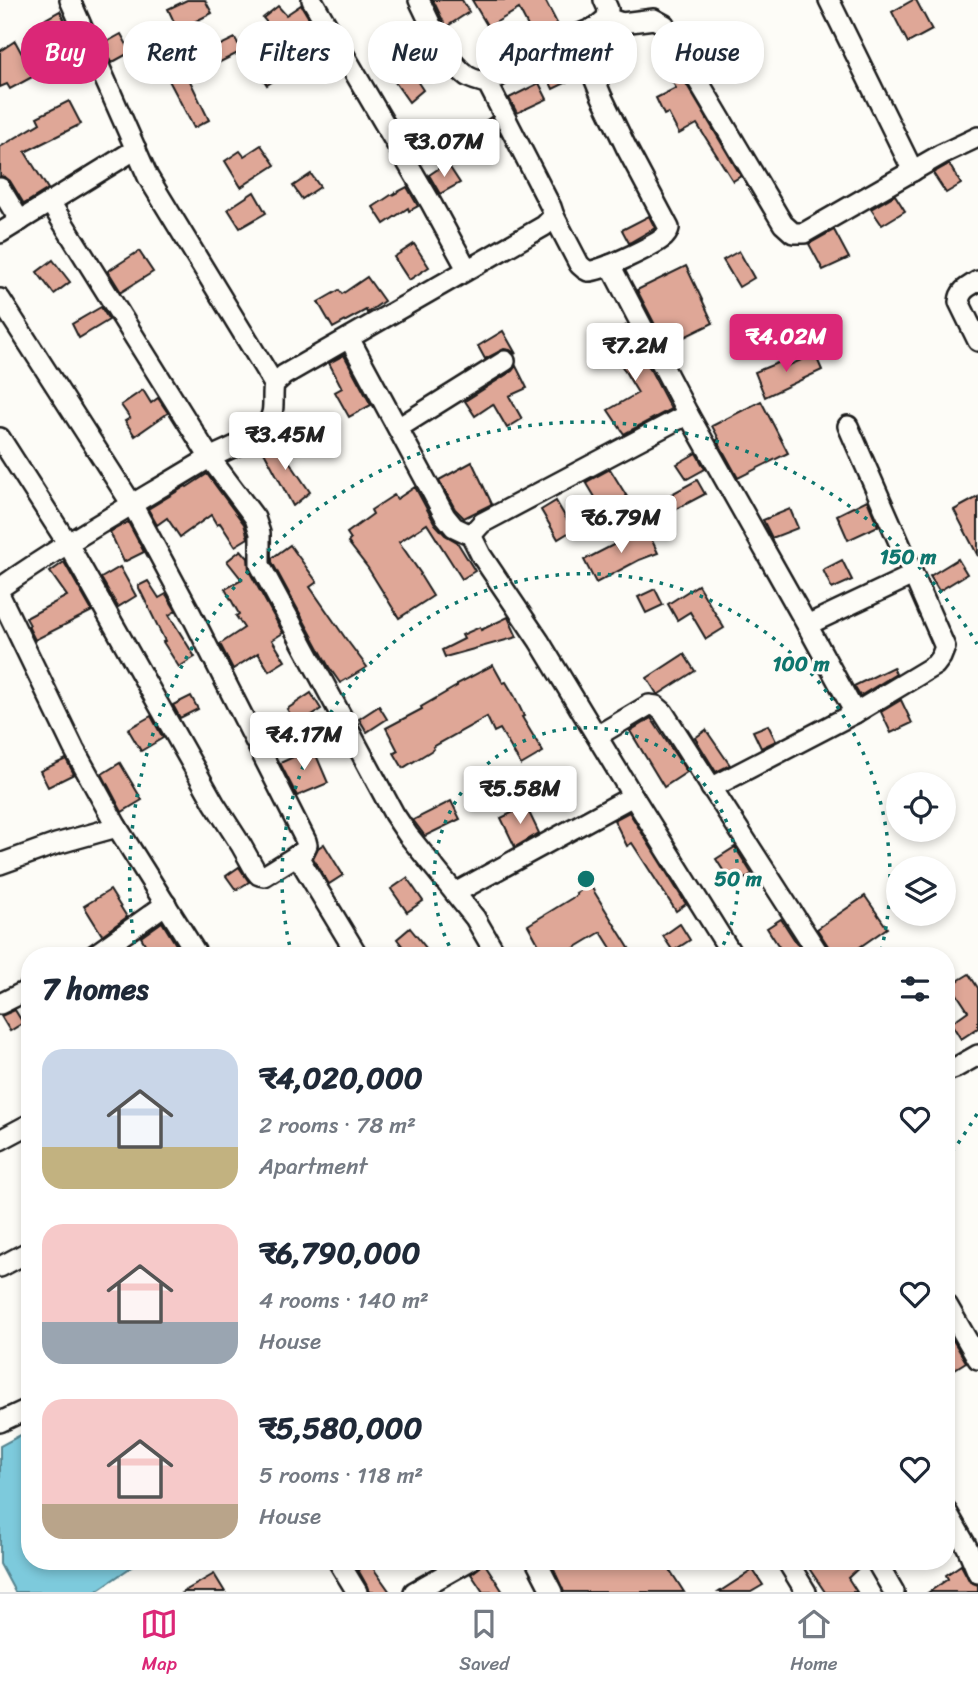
<!DOCTYPE html>
<html lang="en">
<head>
<meta charset="utf-8">
<style>
	:root { --surface:#fff; --page:#f6f6f7; --text:#1f2937; --muted:#747a83; --line:#e0e1e3; --accent:#db2777 }
	body { margin:0; font-family:Sriracha,sans-serif; background:var(--page); color:var(--text); height:100vh; display:flex; flex-direction:column; font-size:26px; white-space:nowrap }
	* { box-sizing:border-box; margin:0 }
	p { font-size:23px; color:var(--muted) }
	.icon { flex:none; width:38px; height:38px; fill:none; stroke:currentColor; stroke-width:2; stroke-linecap:round; stroke-linejoin:round }
	.map { position:relative; flex:1; overflow:hidden }
	.panel { position:absolute; left:21px; top:947px; width:934px; height:623px; display:flex; flex-direction:column; background:var(--surface); border-radius:28px; box-shadow:0 4px 10px #0003 }
	.panel>* { flex:none }
	.hud { position:absolute; left:21px; top:21px; width:936px; height:63px; display:flex; gap:14px }
	.fabs { position:absolute; left:886px; top:772px; display:grid; gap:14px }
	.fabs a { display:grid; place-items:center; width:70px; height:70px; border-radius:50%; background:var(--surface); box-shadow:0 4px 10px #0003; font-size:35px }
	.price { position:absolute; translate:-50% -60px; padding:0 16px; border-radius:7px; background:#fff; color:#222; font-size:23px; line-height:46px; filter:drop-shadow(0 2px 4px #0008) }
	.price::after { content:''; position:absolute; left:50%; top:42px; width:21px; height:16px; margin-left:-10px; background:inherit; clip-path:polygon(0 0,100% 0,50% 100%) }
	.price.selected { background:var(--accent); color:#fff }
	ul { padding:0; list-style:none }
	li { display:flex; align-items:center; gap:21px; height:175px; padding:0 21px }
	li span { display:grid; place-items:center; flex:none; width:196px; height:140px; border-radius:21px; color:#555 }
	li>.icon { margin-inline-start:auto }
	span .icon { width:84px; height:84px; fill:#fffc; stroke-width:1 }
	li b { font-size:30px }
	h2 { display:flex; justify-content:space-between; align-items:center; height:84px; padding:0 21px; font-size:30px }
	.tag { padding:0 24px; border-radius:28px; background:var(--surface); box-shadow:0 4px 10px #0003; font-size:24px; line-height:63px }
	.tag.selected { background:var(--accent); color:#fff }
	.tab-bar { display:flex; justify-content:space-around; align-items:center; height:98px; border-top:2px solid var(--line); background:var(--surface); font-size:19px; color:var(--muted) }
	.tab-bar a { display:grid; justify-items:center; gap:4px }
	.tab-bar .selected { color:var(--accent) }
	.map>svg:first-child { display:block }
	.water { fill:#7dcadc; stroke:#56848f; stroke-width:2 }
	.building { fill:#dfa797; stroke:#1c1c1c; stroke-width:2 }
	.lines { fill:none; stroke-linecap:round; stroke-linejoin:round }
	.minor-casing { stroke:#1c1c1c; stroke-width:24 }
	.minor { stroke:#fdfcf7; stroke-width:19 }
	.ring { fill:none; stroke:#0f766e; stroke-width:3.5; stroke-dasharray:3.5 7 }
	.centre { fill:#0f766e; stroke:#fdfcf7; stroke-width:3.5 }
	.ring-label { font-size:21px; text-anchor:middle; font-weight:bold; fill:#0f766e; stroke:#fdfcf7; stroke-width:6; stroke-linejoin:round; paint-order:stroke }
</style>
</head>
<body>
<div class="map">
<svg width="978" height="1592" viewBox="0 0 978 1592">
	<rect width="100%" height="100%" fill="#fdfcf7"/>
	<filter id="ink" filterUnits="userSpaceOnUse"><feTurbulence type="fractalNoise" baseFrequency=".0143" numOctaves="2"/><feDisplacementMap in="SourceGraphic" scale="14" xChannelSelector="R" yChannelSelector="G"/><feConvolveMatrix kernelMatrix="1 2 1 2 8 2 1 2 1" color-interpolation-filters="sRGB"/></filter>
	<g filter="url(#ink)">
		<polygon class="water" points="30,1430 30,1561 140,1561 95,1592 15,1592 0,1564 0,1446"/>
		<g class="building">
			<polygon points="187,0 205,0 212,13 192,23 206,52 235,38 242,51 192,76 193,77 189,79 209,120 194,128 164,71 186,60 179,46 184,43 168,9"/>
			<polygon points="433,0 462,0 469,12 446,27"/>
			<polygon points="472,0 545,0 560,29 535,40 519,9 488,27"/>
			<polygon points="913,0 916,0 932,30 908,43 892,12"/>
			<polygon points="301,5 310,20 301,26 313,46 283,64 288,71 267,85 249,57 279,37 263,18 278,6 286,15"/>
			<polygon points="60,11 69,29 53,37 44,20"/>
			<polygon points="121,34 131,52 111,63 103,44"/>
			<polygon points="15,41 34,76 10,89 7,84 0,87 0,51"/>
			<polygon points="574,61 580,76 553,89 546,74"/>
			<polygon points="406,64 423,90 409,102 390,75"/>
			<polygon points="675,65 741,176 733,181 697,124 679,134 668,113 664,115 656,98 676,88 666,71"/>
			<polygon points="539,83 547,99 517,113 509,98"/>
			<polygon points="69,101 81,124 25,152 48,189 24,204 10,181 5,177 0,176 0,147 40,123 37,117"/>
			<polygon points="491,117 500,135 486,144 475,128"/>
			<polygon points="261,145 275,165 241,187 225,161 240,151 244,156"/>
			<polygon points="447,163 460,183 440,194 429,175"/>
			<polygon points="949,164 961,184 946,193 933,173"/>
			<polygon points="311,174 320,187 302,199 293,186"/>
			<polygon points="407,187 418,206 409,211 408,208 384,224 373,207 394,193 394,194"/>
			<polygon points="254,192 266,213 240,228 228,209"/>
			<polygon points="895,195 905,211 882,225 871,209"/>
			<polygon points="649,216 655,228 629,243 622,230"/>
			<polygon points="834,230 849,258 823,270 809,244"/>
			<polygon points="414,244 429,267 409,280 394,257"/>
			<polygon points="139,251 153,272 121,292 108,271"/>
			<polygon points="739,251 754,278 739,287 723,260"/>
			<polygon points="53,260 70,282 54,294 37,272"/>
			<polygon points="686,266 713,323 666,346 637,290"/>
			<polygon points="367,277 384,301 367,313 366,310 333,328 318,302 339,290 342,294"/>
			<polygon points="101,307 109,320 79,338 72,324"/>
			<polygon points="627,325 671,409 624,434 608,410 638,393 620,363 618,365 602,340"/>
			<polygon points="503,331 516,354 510,350 504,349 485,359 478,346"/>
			<polygon points="815,354 822,370 765,397 755,372 782,361 785,367"/>
			<polygon points="344,355 371,405 349,417 335,392 342,388 329,363"/>
			<polygon points="516,366 527,388 509,396 522,419 507,428 493,404 475,416 465,401 512,371"/>
			<polygon points="143,390 151,403 158,398 168,413 135,436 125,421 130,418 121,405"/>
			<polygon points="761,401 788,453 738,478 717,440 719,439 712,426"/>
			<polygon points="272,436 310,492 293,506 261,446"/>
			<polygon points="696,453 705,469 687,479 677,464"/>
			<polygon points="472,462 492,504 464,518 455,509 439,480"/>
			<polygon points="610,469 629,500 605,514 586,482"/>
			<polygon points="207,474 244,524 248,538 235,546 220,523 217,525 211,515 180,537 167,518 157,525 148,509 186,486 187,487"/>
			<polygon points="697,480 705,494 675,510 668,496"/>
			<polygon points="415,487 435,524 445,535 457,542 475,571 462,579 427,524 399,542 421,574 420,575 433,596 399,618 368,568 348,542 351,539 347,533 373,514 371,510 394,495 397,499"/>
			<polygon points="978,497 978,556 954,510"/>
			<polygon points="867,500 878,526 848,540 837,515"/>
			<polygon points="556,501 573,530 558,539 541,510"/>
			<polygon points="790,509 798,528 772,538 763,520"/>
			<polygon points="128,522 144,552 124,562 110,532"/>
			<polygon points="646,528 658,553 639,560 596,583 584,560"/>
			<polygon points="290,545 317,582 310,587 346,639 367,667 340,683 329,667 272,562 272,558"/>
			<polygon points="241,550 248,558 249,571 283,633 272,640 285,661 269,671 258,653 233,669 220,644 244,628 236,616 239,614 225,589 242,580 227,561"/>
			<polygon points="958,559 967,574 939,591 930,576"/>
			<polygon points="842,560 852,580 832,589 823,570"/>
			<polygon points="64,562 92,611 35,640 28,626 30,625 26,618 67,596 50,572"/>
			<polygon points="120,567 136,596 118,607 101,578"/>
			<polygon points="148,581 159,598 166,594 176,611 169,615 195,657 179,667 163,642 165,641 138,586"/>
			<polygon points="698,585 724,628 706,639 690,612 677,620 668,604"/>
			<polygon points="655,589 663,605 646,613 638,597"/>
			<polygon points="508,617 517,637 445,657 442,650 464,639 462,635 480,627 481,630"/>
			<polygon points="684,654 695,671 659,694 657,694 647,678"/>
			<polygon points="493,665 503,683 506,682 515,697 524,716 522,717 543,752 521,765 500,729 494,732 487,717 433,747 434,749 403,768 394,753 398,751 386,728 422,709 421,707 457,686 457,684"/>
			<polygon points="893,667 896,674 860,696 854,686"/>
			<polygon points="311,693 321,709 297,725 287,709"/>
			<polygon points="191,696 198,709 180,718 173,705"/>
			<polygon points="901,700 912,723 891,733 881,712"/>
			<polygon points="379,706 387,719 367,732 359,719"/>
			<polygon points="151,716 163,738 141,751 128,729"/>
			<polygon points="651,718 687,772 664,787 630,731"/>
			<polygon points="768,725 776,741 761,748 753,731"/>
			<polygon points="706,730 730,765 716,772 695,738"/>
			<polygon points="313,748 328,783 297,796 280,763"/>
			<polygon points="66,759 74,774 48,787 40,771"/>
			<polygon points="120,763 142,800 122,812 102,774"/>
			<polygon points="451,801 460,819 425,836 413,820"/>
			<polygon points="526,806 539,833 515,847 501,818"/>
			<polygon points="629,812 686,904 676,911 632,843 627,846 614,820"/>
			<polygon points="324,844 343,875 329,884 313,858 318,848"/>
			<polygon points="735,847 752,874 733,886 716,859"/>
			<polygon points="239,867 249,882 236,890 226,876"/>
			<polygon points="407,878 423,901 407,912 391,889"/>
			<polygon points="590,885 634,956 616,956 601,932 561,956 545,956 528,925 577,895 576,893"/>
			<polygon points="110,890 127,917 102,935 84,906"/>
			<polygon points="865,896 887,928 847,956 832,956 830,949 817,929"/>
			<polygon points="781,919 805,956 785,956 767,928"/>
			<polygon points="162,922 183,956 152,956 141,937"/>
			<polygon points="680,924 690,940 673,951 663,936"/>
			<polygon points="410,928 426,948 417,956 410,956 397,939"/>
			<polygon points="969,974 978,988 978,1028 961,1039 951,1023 968,1011 951,985"/>
			<polygon points="15,1010 23,1023 10,1031 1,1016"/>
			<polygon points="953,1340 966,1362 947,1374 947,1344"/>
			<polygon points="368,1561 390,1592 369,1592 367,1586 357,1568"/>
			<polygon points="481,1561 483,1561 503,1592 483,1592 471,1574 479,1568"/>
			<polygon points="550,1561 664,1561 684,1592 564,1592"/>
			<polygon points="804,1561 864,1561 864,1563 848,1578 857,1592 825,1592"/>
			<polygon points="961,1565 970,1582 978,1585 978,1592 929,1592 948,1579 946,1575"/>
			<polygon points="753,1570 763,1585 751,1592 719,1592"/>
			<polygon points="214,1574 225,1592 183,1592"/>
		</g>
		<g class="lines">
			<g class="minor-casing">
				<g id="minor">
					<polyline points="70,0 148,177 274,384"/>
					<polyline points="312,0 431,203 467,269"/>
					<polyline points="829,0 913,171"/>
					<polyline points="607,18 622,23 654,19 665,25 783,224 793,233 804,233 942,154 978,137"/>
					<polyline points="488,84 525,58 596,27 607,18 608,9 604,0"/>
					<polyline points="0,188 20,221"/>
					<polyline points="50,202 210,458 255,518 260,533 260,565 394,814 408,835 475,918 497,956"/>
					<path d="M554 216 579 264C583 268 583 269 588 271 598 273 655 245 664 237 668 233 667 234 669 228L626 147 601 95 577 36"/>
					<polyline points="0,233 136,149"/>
					<polyline points="610,265 688,414 807,625 855,713"/>
					<path d="M978 281C968 287 960 290 959 302L978 341"/>
					<polyline points="0,299 133,506 191,614 306,841 307,845 304,851 264,876 259,875 255,870 241,845 214,803 68,544 0,438"/>
					<polyline points="349,338 445,516 454,527 471,535 481,555 539,641 633,796 733,956"/>
					<polyline points="398,428 505,361"/>
					<polyline points="471,535 482,523 688,414"/>
					<path d="M0 588C66 542 137 502 206 460 225 449 252 442 266 425 277 413 271 398 274 384L284 375 544 226 554 216 551 207 488 84C481 81 473 80 467 76 445 60 431 24 419 0"/>
					<polyline points="0,596 74,749 117,827 198,956"/>
					<polyline points="807,625 913,575"/>
					<polyline points="597,736 649,705 656,706 663,712 820,956"/>
					<polyline points="711,788 855,713 935,665 941,657 945,647 848,426"/>
					<polyline points="297,855 358,956"/>
					<polyline points="0,864 56,844 117,827"/>
					<polyline points="455,893 633,796"/>
					<polyline points="93,956 166,904"/>
					<polyline points="0,1004 30,989"/>
					<polyline points="947,1071 955,1068 978,1055"/>
					<polyline points="0,1140 30,1124"/>
					<polyline points="0,1267 30,1251"/>
					<polyline points="947,1305 978,1359"/>
					<polyline points="0,1422 30,1408"/>
					<polyline points="947,1512 967,1547 978,1573"/>
					<polyline points="338,1561 357,1592"/>
					<polyline points="536,1561 552,1592"/>
					<polyline points="787,1561 806,1592"/>
					<polyline points="876,1561 894,1592"/>
					<polyline points="414,1592 469,1561"/>
				</g>
			</g>
			<use href="#minor" class="minor"/>
		</g>
	</g>
	<g class="ring">
		<path d="M454 955A152 152 0 1 1 718 955"/>
		<path d="M292 955A304 304 0 1 1 880 955"/>
		<path d="M977 1114A456 456 0 0 1 948 1157M136 954A456 456 0 0 1 977 644"/>
	</g>
	<circle cx="586" cy="879" r="10" class="centre"/>
	<g class="ring-label">
		<text x="908" y="564">150 m</text>
		<text x="801" y="671">100 m</text>
		<text x="738" y="886">50 m</text>
	</g>
</svg>
<div class="fabs">
<a><svg class="icon" aria-label="locate" viewBox="0 0 24 24"><circle cx="12" cy="12" r="6"/><path d="M12 2v4M12 18v4M2 12h4M18 12h4"/></svg></a>
<a><svg class="icon" aria-label="layers" viewBox="0 0 24 24"><path d="M12 4l9 5-9 5-9-5zM3 14l9 5 9-5"/></svg></a>
</div>
<b class="price" style="left:444px;top:179px">₹3.07M</b>
<b class="price selected" style="left:786px;top:374px">₹4.02M</b>
<b class="price" style="left:635px;top:383px">₹7.2M</b>
<b class="price" style="left:285px;top:472px">₹3.45M</b>
<b class="price" style="left:621px;top:555px">₹6.79M</b>
<b class="price" style="left:304px;top:772px">₹4.17M</b>
<b class="price" style="left:520px;top:826px">₹5.58M</b>
<div class="hud">
<a class="tag selected">Buy</a>
<a class="tag">Rent</a>
<a class="tag">Filters</a>
<a class="tag">New</a>
<a class="tag">Apartment</a>
<a class="tag">House</a>
</div>
<section class="panel">
<h2>7 homes<svg class="icon" aria-label="filters" viewBox="0 0 24 24"><path d="M4 7h16M4 17h16"/><circle cx="9" cy="7" r="2"/><circle cx="15" cy="17" r="2"/></svg></h2>
<ul>
<li><span style="background:linear-gradient(#c9d6e8 70%,#c2b280 0)"><svg class="icon" aria-label="home" viewBox="0 0 24 24"><path d="M3 11l9-7 9 7M6 9v11h12V9"/></svg></span><div><b>₹4,020,000</b><p>2 rooms · 78 m²</p><p>Apartment</p></div><svg class="icon" aria-label="heart" viewBox="0 0 24 24"><path d="M12 20l-8-8c-3-5 5-10 8-4 3-6 11-1 8 4z"/></svg></li>
<li><span style="background:linear-gradient(#f6c9c9 70%,#9aa5b1 0)"><svg class="icon" aria-label="home" viewBox="0 0 24 24"><path d="M3 11l9-7 9 7M6 9v11h12V9"/></svg></span><div><b>₹6,790,000</b><p>4 rooms · 140 m²</p><p>House</p></div><svg class="icon" aria-label="heart" viewBox="0 0 24 24"><path d="M12 20l-8-8c-3-5 5-10 8-4 3-6 11-1 8 4z"/></svg></li>
<li><span style="background:linear-gradient(#f6c9c9 75%,#b9a48a 0)"><svg class="icon" aria-label="home" viewBox="0 0 24 24"><path d="M3 11l9-7 9 7M6 9v11h12V9"/></svg></span><div><b>₹5,580,000</b><p>5 rooms · 118 m²</p><p>House</p></div><svg class="icon" aria-label="heart" viewBox="0 0 24 24"><path d="M12 20l-8-8c-3-5 5-10 8-4 3-6 11-1 8 4z"/></svg></li>
</ul>
</section>
</div>
<nav class="tab-bar">
<a class="selected"><svg class="icon" aria-label="map" viewBox="0 0 24 24"><path d="M3 6l6-2 6 2 6-2v14l-6 2-6-2-6 2zM9 4v14M15 6v14"/></svg>Map</a>
<a><svg class="icon" aria-label="saved" viewBox="0 0 24 24"><path d="M7 4h10v16l-5-4-5 4z"/></svg>Saved</a>
<a><svg class="icon" aria-label="home" viewBox="0 0 24 24"><path d="M3 11l9-7 9 7M6 9v11h12V9"/></svg>Home</a>
</nav>
</body>
</html>
